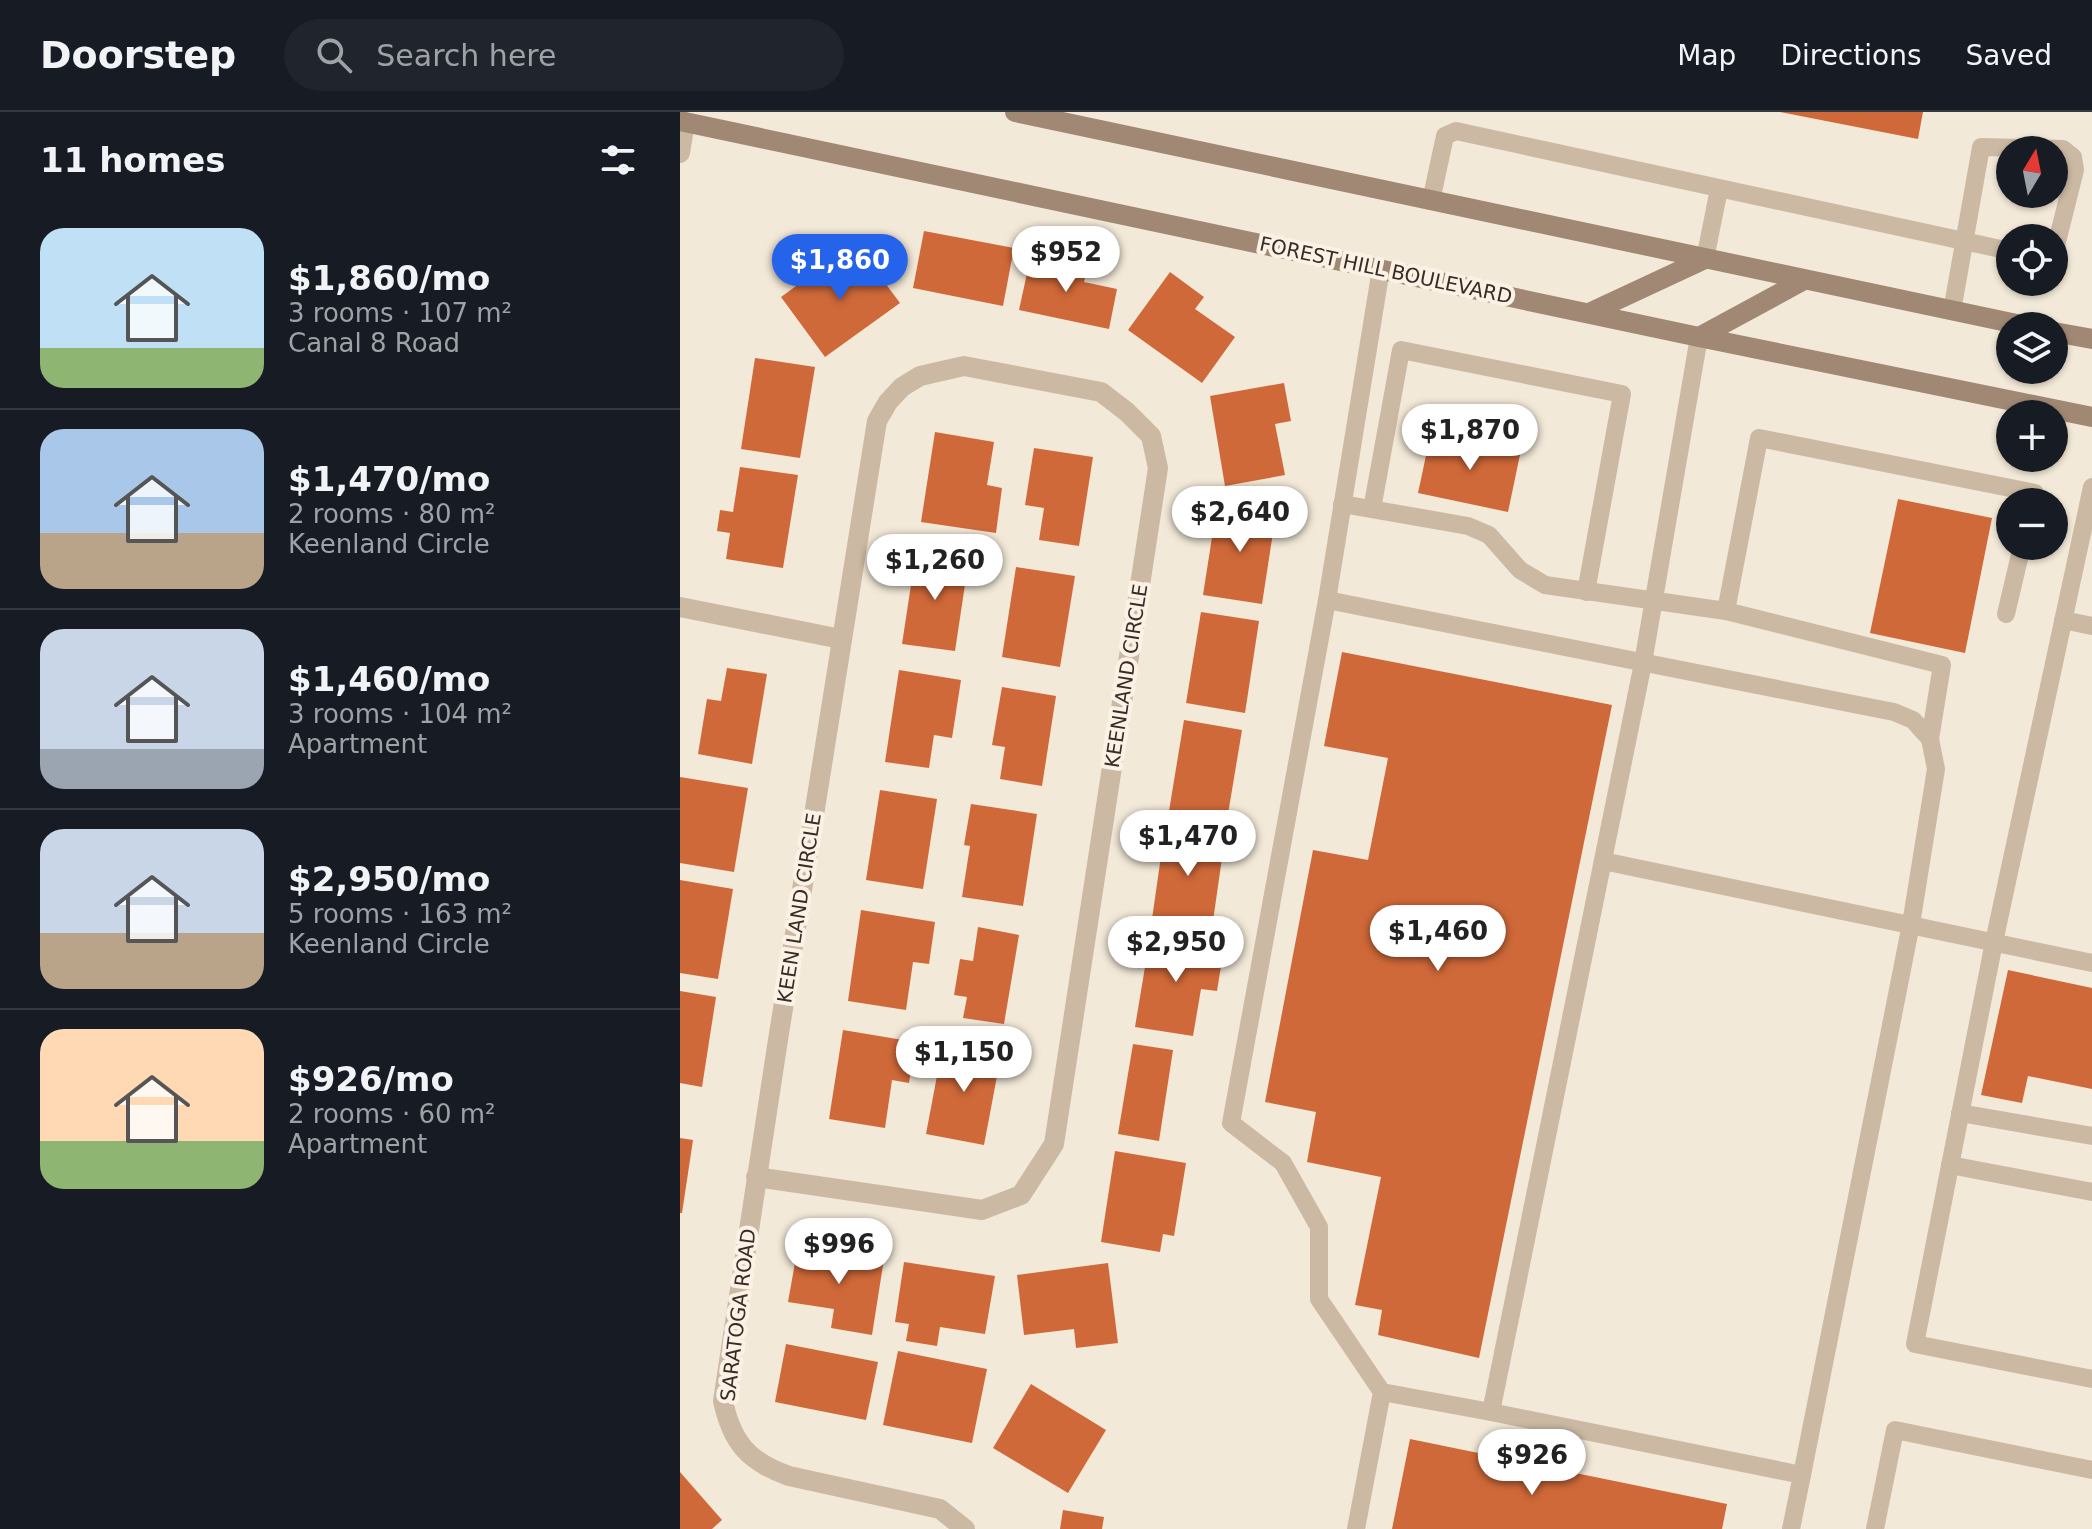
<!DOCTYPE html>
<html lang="en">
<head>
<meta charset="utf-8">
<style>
	:root { --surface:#171b24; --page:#20242c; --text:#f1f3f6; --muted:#9ea1a6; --line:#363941; --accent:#2563eb }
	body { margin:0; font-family:"DejaVu Sans",sans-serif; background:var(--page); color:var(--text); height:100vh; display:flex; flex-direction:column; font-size:30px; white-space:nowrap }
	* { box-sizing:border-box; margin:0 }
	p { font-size:26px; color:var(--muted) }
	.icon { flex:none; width:44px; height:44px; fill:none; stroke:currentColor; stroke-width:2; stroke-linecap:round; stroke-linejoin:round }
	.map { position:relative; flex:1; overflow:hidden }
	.details { display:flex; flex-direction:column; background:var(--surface); width:680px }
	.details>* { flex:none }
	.needle { width:52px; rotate:10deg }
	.tools { position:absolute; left:1316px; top:24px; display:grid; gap:16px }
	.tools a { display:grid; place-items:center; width:72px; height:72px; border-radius:50%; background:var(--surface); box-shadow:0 2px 6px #0004; font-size:40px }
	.price { position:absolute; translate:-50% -68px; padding:0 18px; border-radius:28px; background:#fff; color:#222; font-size:26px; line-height:52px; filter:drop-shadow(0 2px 4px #0008) }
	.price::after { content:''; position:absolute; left:50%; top:48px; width:24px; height:18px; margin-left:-12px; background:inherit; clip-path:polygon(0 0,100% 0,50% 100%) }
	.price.active { background:var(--accent); color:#fff }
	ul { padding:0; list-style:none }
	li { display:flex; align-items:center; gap:24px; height:200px; padding:0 40px }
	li+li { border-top:2px solid var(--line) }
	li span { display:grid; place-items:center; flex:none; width:224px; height:160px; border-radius:24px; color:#555 }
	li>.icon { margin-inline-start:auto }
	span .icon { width:96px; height:96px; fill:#fffc; stroke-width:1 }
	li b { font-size:34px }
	h2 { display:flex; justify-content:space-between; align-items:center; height:96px; padding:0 40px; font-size:34px }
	header { display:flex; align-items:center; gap:48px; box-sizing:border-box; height:112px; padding:0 40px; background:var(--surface); border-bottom:2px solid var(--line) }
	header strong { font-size:38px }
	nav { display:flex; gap:44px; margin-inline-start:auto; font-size:28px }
	.search { width:560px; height:72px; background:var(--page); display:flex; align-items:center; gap:20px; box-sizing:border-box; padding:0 28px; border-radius:44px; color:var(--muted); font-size:30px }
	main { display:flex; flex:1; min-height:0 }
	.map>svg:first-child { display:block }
	.building { fill:#d06939 }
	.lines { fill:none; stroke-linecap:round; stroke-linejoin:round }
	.service { stroke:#ccb9a3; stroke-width:18 }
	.minor { stroke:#ccb9a3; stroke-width:20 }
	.secondary { stroke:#a08874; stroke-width:20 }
	.labels { text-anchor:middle; stroke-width:8; stroke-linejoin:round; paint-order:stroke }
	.street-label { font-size:20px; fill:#372c26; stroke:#fbf2e5 }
</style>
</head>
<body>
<header>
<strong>Doorstep</strong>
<div class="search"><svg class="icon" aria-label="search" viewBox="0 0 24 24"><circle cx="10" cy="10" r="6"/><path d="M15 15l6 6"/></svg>Search here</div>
<nav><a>Map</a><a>Directions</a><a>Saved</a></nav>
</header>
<main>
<section class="details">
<h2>11 homes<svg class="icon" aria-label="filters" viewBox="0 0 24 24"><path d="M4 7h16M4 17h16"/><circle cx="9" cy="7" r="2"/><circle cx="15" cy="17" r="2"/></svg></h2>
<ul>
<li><span style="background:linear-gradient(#bfe0f5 75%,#8fb573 0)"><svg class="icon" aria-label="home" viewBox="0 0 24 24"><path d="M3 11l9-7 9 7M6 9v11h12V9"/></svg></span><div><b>$1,860/mo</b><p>3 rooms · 107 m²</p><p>Canal 8 Road</p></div></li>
<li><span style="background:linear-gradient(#a9c7e8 65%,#b9a48a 0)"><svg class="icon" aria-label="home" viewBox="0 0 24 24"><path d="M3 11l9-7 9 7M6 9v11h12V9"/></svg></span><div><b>$1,470/mo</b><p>2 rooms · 80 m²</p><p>Keenland Circle</p></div></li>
<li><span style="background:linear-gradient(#c9d6e8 75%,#9aa5b1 0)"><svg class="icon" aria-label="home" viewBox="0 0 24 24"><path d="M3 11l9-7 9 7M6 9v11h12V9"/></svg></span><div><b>$1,460/mo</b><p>3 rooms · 104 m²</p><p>Apartment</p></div></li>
<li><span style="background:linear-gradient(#c9d6e8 65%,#b9a48a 0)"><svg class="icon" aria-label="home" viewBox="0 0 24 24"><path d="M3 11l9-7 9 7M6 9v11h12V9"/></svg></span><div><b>$2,950/mo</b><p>5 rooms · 163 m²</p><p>Keenland Circle</p></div></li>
<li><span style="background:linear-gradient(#ffd9b3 70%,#8fb573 0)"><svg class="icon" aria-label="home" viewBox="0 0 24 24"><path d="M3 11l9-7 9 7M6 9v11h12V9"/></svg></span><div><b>$926/mo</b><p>2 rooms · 60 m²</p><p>Apartment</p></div></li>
</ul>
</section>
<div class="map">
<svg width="1412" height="1417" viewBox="0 0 1412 1417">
	<rect width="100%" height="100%" fill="#f3e9d8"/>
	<g class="building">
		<polygon points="1100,0 1243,0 1238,27"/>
		<polygon points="244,119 334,136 323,194 233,176"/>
		<polygon points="179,136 220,191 145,245 101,185 138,158 141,163"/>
		<polygon points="351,143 408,155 404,170 437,177 429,217 339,198"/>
		<polygon points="490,160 524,185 515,197 555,225 522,271 448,218"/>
		<polygon points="75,246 135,255 120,346 61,337"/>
		<polygon points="604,271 611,309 595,312 605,363 545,374 530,284"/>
		<polygon points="255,320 314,330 307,373 322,376 316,421 241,410"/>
		<polygon points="751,320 841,338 828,400 738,381"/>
		<polygon points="354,336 413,345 399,434 359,428 364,396 345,393"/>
		<polygon points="60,355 118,363 103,456 46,447 50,421 37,419 40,398 53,400"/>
		<polygon points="1218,387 1312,406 1285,541 1190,521"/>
		<polygon points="537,393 596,401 582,492 523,483"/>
		<polygon points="236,440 284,447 281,465 286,466 275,539 222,532"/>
		<polygon points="336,455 395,464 380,555 322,545"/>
		<polygon points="521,500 579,509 565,601 506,591"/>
		<polygon points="662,540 932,593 799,1246 698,1223 702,1198 675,1193 701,1065 627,1050 636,1000 585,990 633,738 688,748 708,646 644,634"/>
		<polygon points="47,556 87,562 72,652 18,642 27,587 41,589"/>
		<polygon points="219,558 281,568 272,626 254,623 249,656 205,650"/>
		<polygon points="322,575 376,584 362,674 320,667 325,635 312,633"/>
		<polygon points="504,608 562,618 547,708 489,699"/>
		<polygon points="0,665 68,676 54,760 0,751"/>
		<polygon points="200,678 257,687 243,777 186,768"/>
		<polygon points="291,692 357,702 343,794 282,785 290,734 284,733"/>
		<polygon points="485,716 545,725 532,816 472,807"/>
		<polygon points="0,768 53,777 38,867 0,861"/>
		<polygon points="181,798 255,810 249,852 233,850 226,898 168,889"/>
		<polygon points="298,815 339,823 324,912 283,906 287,885 274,883 280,847 293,849"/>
		<polygon points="470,825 544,836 537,879 521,877 513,924 455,915"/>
		<polygon points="1328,858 1412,876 1412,977 1348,964 1342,991 1301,983"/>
		<polygon points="0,879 36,885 22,975 0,971"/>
		<polygon points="163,918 235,930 229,971 212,968 205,1016 149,1007"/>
		<polygon points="263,932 321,943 304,1033 246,1022"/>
		<polygon points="453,932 493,938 479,1029 438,1022"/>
		<polygon points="0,1026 13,1028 2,1101 0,1101"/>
		<polygon points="435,1039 506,1051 494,1124 483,1122 480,1140 421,1130"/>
		<polygon points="118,1134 204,1147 192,1223 151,1216 154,1197 108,1190"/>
		<polygon points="224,1150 315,1164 305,1222 260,1215 257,1234 226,1229 229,1212 215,1210"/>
		<polygon points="428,1151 438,1231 396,1236 394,1217 344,1223 337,1163"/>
		<polygon points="106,1232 198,1250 186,1308 95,1290"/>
		<polygon points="218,1239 307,1257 292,1331 203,1313"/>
		<polygon points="351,1272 426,1318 388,1381 313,1336"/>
		<polygon points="730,1327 1047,1392 1042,1417 712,1417"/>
		<polygon points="0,1360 42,1408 32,1417 0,1417"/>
		<polygon points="383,1398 424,1405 422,1417 380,1417"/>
	</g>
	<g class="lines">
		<g class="service">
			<polyline points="751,89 765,24 776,19 1330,139"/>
			<polyline points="1025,147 1039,77"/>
			<polyline points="701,157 647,488 551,1011 603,1051 639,1115 639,1187 702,1280 811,1300"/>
			<polyline points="1272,199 1301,35 1383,37 1393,45 1395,58 1374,142"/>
			<polyline points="1019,225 963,551 811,1300 1122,1363 1111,1417"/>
			<polyline points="1412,375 1314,830 1235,1232 1412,1267"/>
			<polyline points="662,392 788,414 809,423 840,458 865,473 1046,499"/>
			<polyline points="692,397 721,238 942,282 906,480"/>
			<polyline points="647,488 1214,600 1233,608 1250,627 1256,657 1231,812 1122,1363"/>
			<polyline points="1326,502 1342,434"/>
			<polyline points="1383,508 1412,514"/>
			<polyline points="1250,627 1262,553 1046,499 1079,326 1355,381 1353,390"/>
			<polyline points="923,749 1412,851"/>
			<polyline points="1280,1001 1412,1024"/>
			<polyline points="1270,1053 1412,1080"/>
			<polyline points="676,1417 702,1280"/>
			<polyline points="1195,1417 1215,1318 1412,1358"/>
		</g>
		<g class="minor">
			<polyline points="0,41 5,10"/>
			<polyline points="0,495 161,527"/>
			<path d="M76 1065 302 1098 341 1083 374 1032 478 356 471 324 447 300 421 280 284 254 240 264 222 275 208 290 197 309C143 635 92 962 43 1289 52 1331 69 1350 109 1364L260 1397 285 1417"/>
		</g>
		<g class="secondary">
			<polyline points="335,0 1346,214"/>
			<polyline points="0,9 1019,225 1412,305"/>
			<polyline points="909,201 1025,147"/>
			<polyline points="1374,220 1412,227"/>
			<polyline points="1019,225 1124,168"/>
		</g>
	</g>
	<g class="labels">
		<g class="street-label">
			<text transform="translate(706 158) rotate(12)" y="7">FOREST HILL BOULEVARD</text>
			<text transform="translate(446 564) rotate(-81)" y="7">KEENLAND CIRCLE</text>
			<text transform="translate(119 796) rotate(-81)" y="7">KEEN LAND CIRCLE</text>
			<text transform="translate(58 1203) rotate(-83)" y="7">SARATOGA ROAD</text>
		</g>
	</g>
</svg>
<div class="tools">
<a><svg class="needle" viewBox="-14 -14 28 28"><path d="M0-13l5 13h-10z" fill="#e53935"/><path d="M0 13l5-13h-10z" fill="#9ea1a6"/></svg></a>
<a><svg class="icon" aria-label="locate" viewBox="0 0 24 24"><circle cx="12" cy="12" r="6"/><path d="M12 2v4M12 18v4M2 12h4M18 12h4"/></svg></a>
<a><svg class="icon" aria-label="layers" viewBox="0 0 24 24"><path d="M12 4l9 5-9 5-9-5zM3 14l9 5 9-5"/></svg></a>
<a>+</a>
<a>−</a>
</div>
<b class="price" style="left:386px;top:182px">$952</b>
<b class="price active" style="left:160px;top:190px">$1,860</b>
<b class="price" style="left:790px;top:360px">$1,870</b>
<b class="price" style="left:560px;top:442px">$2,640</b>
<b class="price" style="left:255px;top:490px">$1,260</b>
<b class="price" style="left:508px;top:766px">$1,470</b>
<b class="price" style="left:758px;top:861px">$1,460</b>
<b class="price" style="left:496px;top:872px">$2,950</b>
<b class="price" style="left:284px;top:982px">$1,150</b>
<b class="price" style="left:159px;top:1174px">$996</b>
<b class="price" style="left:852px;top:1385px">$926</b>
</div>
</main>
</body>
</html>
